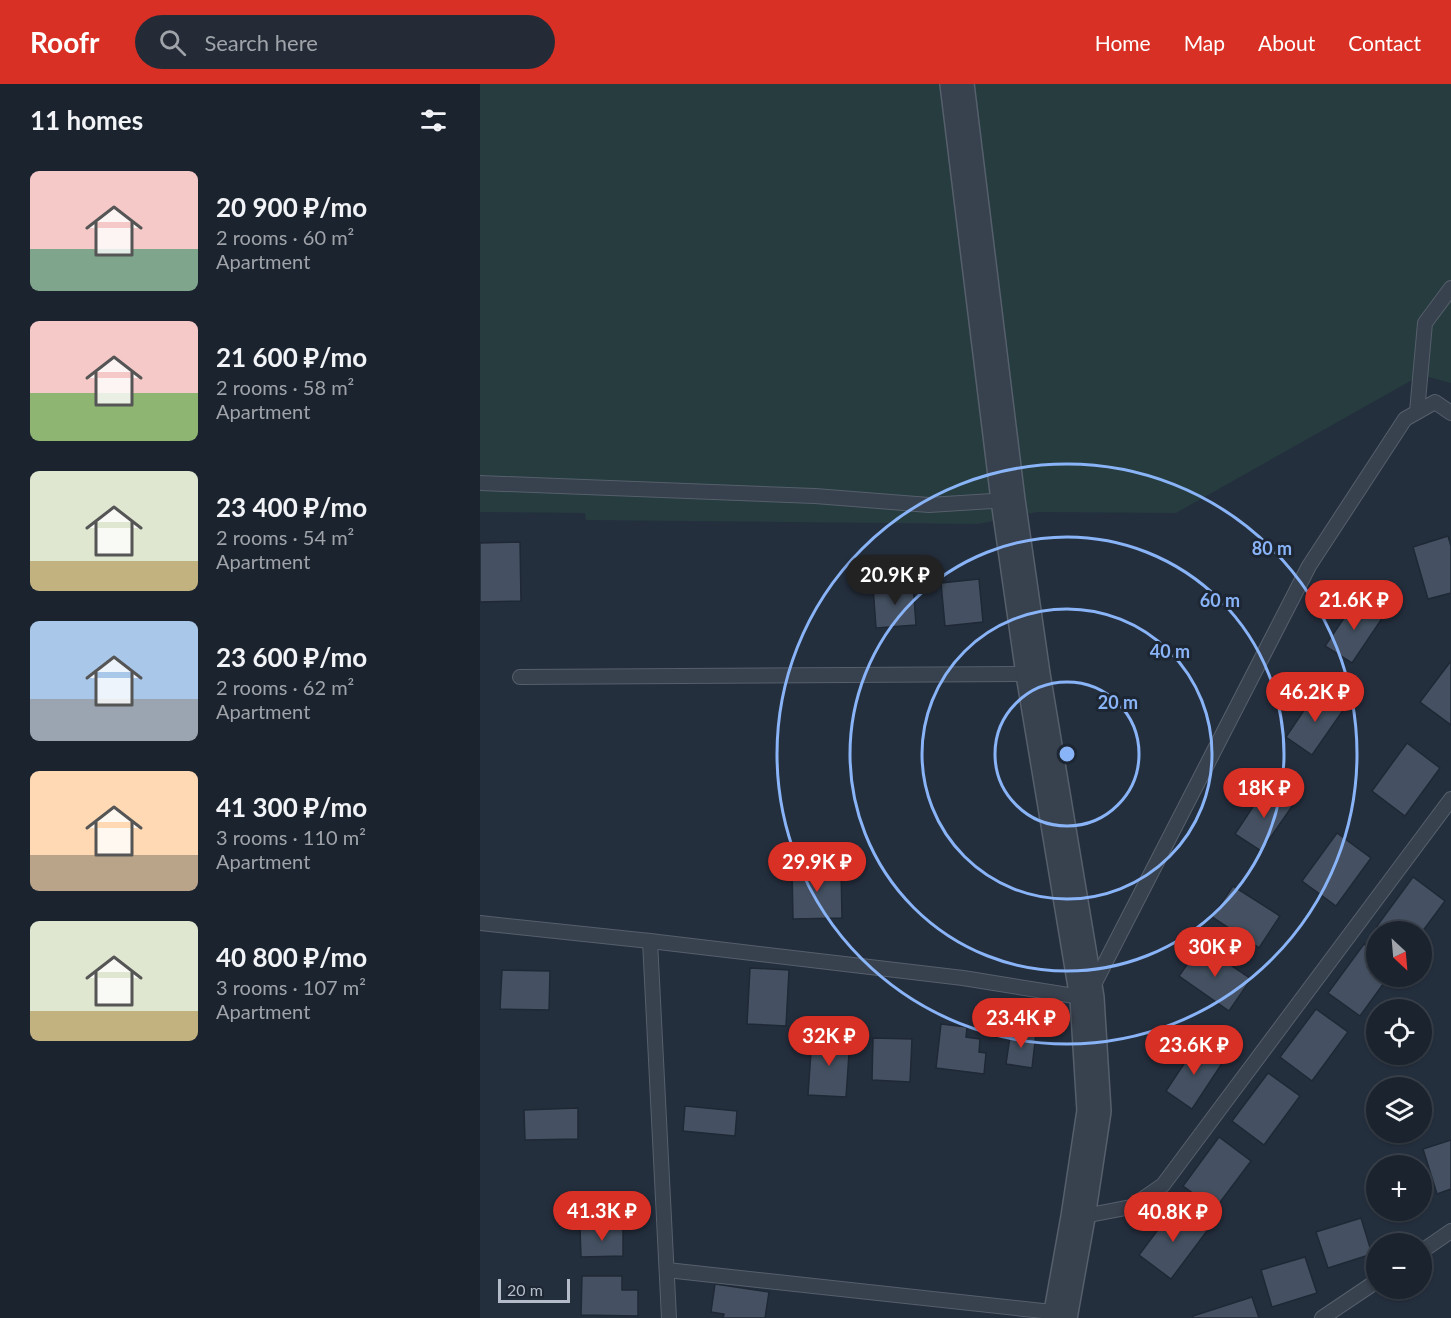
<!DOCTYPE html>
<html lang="en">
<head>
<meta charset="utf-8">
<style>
	:root { --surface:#1b232e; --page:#242b36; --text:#f1f3f6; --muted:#a0a4aa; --line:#39404a; --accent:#d93025 }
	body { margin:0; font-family:Lato,sans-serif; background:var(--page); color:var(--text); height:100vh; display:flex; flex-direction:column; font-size:22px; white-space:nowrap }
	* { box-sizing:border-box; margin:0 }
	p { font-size:20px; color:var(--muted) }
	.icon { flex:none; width:33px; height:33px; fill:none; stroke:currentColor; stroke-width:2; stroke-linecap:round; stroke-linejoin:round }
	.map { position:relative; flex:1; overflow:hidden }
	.side { display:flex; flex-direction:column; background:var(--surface); width:480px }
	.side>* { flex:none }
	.needle { width:39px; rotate:154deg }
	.buttons { position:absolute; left:886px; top:837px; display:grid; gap:12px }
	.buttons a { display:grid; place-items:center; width:66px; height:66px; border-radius:50%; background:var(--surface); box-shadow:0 2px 4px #0004,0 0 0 2px var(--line); font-size:30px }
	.scale { position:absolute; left:18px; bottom:15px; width:72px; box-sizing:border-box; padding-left:6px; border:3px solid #b4bcc9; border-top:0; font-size:16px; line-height:21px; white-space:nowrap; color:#b4bcc9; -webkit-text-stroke:4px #1d2633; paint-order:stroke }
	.price { position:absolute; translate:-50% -51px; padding:0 14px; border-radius:21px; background:var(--accent); color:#fff; font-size:20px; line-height:39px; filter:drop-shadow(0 2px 3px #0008) }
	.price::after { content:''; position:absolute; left:50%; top:36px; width:18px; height:14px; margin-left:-9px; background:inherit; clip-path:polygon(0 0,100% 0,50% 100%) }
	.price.active { background:#222; color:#fff }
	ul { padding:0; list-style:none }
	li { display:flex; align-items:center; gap:18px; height:150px; padding:0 30px }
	li span { display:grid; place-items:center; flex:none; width:168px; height:120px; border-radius:9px; color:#555 }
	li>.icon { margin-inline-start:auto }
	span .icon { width:72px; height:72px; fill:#fffc; stroke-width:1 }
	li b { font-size:26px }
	h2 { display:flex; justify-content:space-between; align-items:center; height:72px; padding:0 30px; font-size:26px }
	header { display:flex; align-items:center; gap:36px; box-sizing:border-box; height:84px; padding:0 30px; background:var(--accent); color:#fff }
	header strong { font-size:28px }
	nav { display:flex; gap:33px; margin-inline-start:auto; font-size:21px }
	.search { width:420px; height:54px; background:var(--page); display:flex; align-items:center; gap:15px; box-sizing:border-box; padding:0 21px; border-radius:33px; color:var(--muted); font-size:22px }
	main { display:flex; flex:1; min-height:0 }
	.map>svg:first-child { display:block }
	.green { fill:#263c3f }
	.building { fill:#455162; stroke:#1f2835; stroke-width:1.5 }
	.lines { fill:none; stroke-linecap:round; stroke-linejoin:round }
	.service-casing { stroke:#565f6c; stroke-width:16 }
	.tertiary-casing { stroke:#565f6c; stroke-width:36 }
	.service { stroke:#38414e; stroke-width:14 }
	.tertiary { stroke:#38414e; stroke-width:33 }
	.ring { fill:none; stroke:#8ab4f8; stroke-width:3 }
	.centre { fill:#8ab4f8; stroke:#1d2633; stroke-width:3 }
	.ring-label { font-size:18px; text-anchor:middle; font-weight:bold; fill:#8ab4f8; stroke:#1d2633; stroke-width:6; stroke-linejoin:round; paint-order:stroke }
</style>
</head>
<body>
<header>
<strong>Roofr</strong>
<div class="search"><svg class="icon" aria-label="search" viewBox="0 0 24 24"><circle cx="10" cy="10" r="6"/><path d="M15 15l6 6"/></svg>Search here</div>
<nav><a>Home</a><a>Map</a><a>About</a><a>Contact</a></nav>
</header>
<main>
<section class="side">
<h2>11 homes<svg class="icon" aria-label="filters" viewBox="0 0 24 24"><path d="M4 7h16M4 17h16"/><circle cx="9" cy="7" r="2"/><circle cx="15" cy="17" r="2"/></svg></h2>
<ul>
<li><span style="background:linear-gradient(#f6c9c9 65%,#7fa58c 0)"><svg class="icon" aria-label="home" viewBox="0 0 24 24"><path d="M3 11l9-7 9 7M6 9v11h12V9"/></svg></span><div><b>20 900 ₽/mo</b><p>2 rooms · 60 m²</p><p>Apartment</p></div></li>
<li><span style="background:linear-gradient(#f6c9c9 60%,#8fb573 0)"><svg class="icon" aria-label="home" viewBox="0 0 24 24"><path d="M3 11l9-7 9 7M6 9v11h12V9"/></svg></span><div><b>21 600 ₽/mo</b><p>2 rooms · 58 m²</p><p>Apartment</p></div></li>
<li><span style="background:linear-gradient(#dfe7d0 75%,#c2b280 0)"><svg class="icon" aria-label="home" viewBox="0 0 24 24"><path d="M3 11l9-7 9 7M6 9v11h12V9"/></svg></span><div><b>23 400 ₽/mo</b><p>2 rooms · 54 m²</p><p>Apartment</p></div></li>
<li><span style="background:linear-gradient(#a9c7e8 65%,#9aa5b1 0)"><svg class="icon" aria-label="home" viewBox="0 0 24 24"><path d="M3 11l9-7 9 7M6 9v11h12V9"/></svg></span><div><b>23 600 ₽/mo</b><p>2 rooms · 62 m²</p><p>Apartment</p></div></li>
<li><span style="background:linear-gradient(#ffd9b3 70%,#b9a48a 0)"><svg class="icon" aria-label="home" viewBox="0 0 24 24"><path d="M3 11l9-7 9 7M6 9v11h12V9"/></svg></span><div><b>41 300 ₽/mo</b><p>3 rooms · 110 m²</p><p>Apartment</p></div></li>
<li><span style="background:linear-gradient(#dfe7d0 75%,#c2b280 0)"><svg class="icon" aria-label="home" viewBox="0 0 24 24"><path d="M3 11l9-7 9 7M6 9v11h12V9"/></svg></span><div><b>40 800 ₽/mo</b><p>3 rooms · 107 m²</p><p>Apartment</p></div></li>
</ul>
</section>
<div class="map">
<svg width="971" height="1234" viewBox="0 0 971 1234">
	<rect width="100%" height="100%" fill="#242f3e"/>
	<polygon class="green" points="0,0 971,0 971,299 941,291 696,429 557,428 498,440 106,436 105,429 0,428"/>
	<g class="building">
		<polygon points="968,452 971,462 971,509 948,515 933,463"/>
		<polygon points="40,458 41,517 0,518 0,459"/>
		<polygon points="499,495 503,538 465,542 461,499"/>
		<polygon points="433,499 436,541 396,544 393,502"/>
		<polygon points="877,515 903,533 872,579 845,562"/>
		<polygon points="971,577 971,641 940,618"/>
		<polygon points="837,607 864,625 832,671 806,653"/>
		<polygon points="927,659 960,684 925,732 892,707"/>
		<polygon points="786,703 813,721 781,767 755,750"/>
		<polygon points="857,749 891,774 856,822 822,797"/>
		<polygon points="361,783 362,834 313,835 312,784"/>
		<polygon points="933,793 965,817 942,848 905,848 897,842"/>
		<polygon points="753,802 800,832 779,864 732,833"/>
		<polygon points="884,860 897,870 897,892 909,892 880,932 848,909"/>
		<polygon points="721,861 771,895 749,927 699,892"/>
		<polygon points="270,884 309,886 306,942 267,940"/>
		<polygon points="22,886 70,887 69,926 20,925"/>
		<polygon points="836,925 868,948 832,997 800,973"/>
		<polygon points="461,940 487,943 486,953 500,955 499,968 506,969 504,990 456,984"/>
		<polygon points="531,946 556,949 552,984 526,980"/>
		<polygon points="332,953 370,955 366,1013 328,1011"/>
		<polygon points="393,954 432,955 430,998 392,996"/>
		<polygon points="717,960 743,978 712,1025 686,1007"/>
		<polygon points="788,989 820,1012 784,1061 752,1037"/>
		<polygon points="205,1022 257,1027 255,1052 203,1047"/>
		<polygon points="98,1024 98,1055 45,1056 44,1026"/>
		<polygon points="739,1053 771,1077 735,1125 703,1102"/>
		<polygon points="971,1056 971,1105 957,1110 943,1065"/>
		<polygon points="897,1086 897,1111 890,1088"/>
		<polygon points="695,1123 727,1147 691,1195 659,1171"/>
		<polygon points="902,1126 925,1126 904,1133"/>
		<polygon points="881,1134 892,1170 848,1184 836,1148"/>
		<polygon points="143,1143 143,1172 101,1173 100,1144"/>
		<polygon points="825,1173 837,1209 792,1223 781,1186"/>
		<polygon points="102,1192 142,1192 142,1206 158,1206 158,1232 101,1231"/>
		<polygon points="235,1200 289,1208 285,1234 243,1234 244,1230 231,1228"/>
		<polygon points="772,1213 779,1234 713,1234 713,1232"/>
	</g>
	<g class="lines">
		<g class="service-casing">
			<g id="service">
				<polyline points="937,328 945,239 971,204"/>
				<polyline points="0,399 335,412 449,421 528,416"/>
				<polyline points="40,593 553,590"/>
				<polyline points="0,839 170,857 483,894 607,914 829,482 925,335 955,318 971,329"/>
				<polyline points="170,857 189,1234"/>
				<polyline points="599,1133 651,1123 683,1101 971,715"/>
				<polyline points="942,1167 971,1147"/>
				<polyline points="187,1186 581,1229"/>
				<polyline points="842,1234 897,1197"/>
			</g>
		</g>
		<g class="tertiary-casing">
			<polyline id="tertiary" points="477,0 528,416 553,590 607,914 614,1027 598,1133 580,1234"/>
		</g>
		<use href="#service" class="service"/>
		<use href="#tertiary" class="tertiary"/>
	</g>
	<g class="ring">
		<circle cx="587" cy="670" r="72"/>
		<circle cx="587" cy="670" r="145"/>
		<circle cx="587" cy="670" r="217"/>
		<circle cx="587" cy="670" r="290"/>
	</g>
	<circle cx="587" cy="670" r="9" class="centre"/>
	<g class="ring-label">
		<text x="792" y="471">80 m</text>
		<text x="740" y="523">60 m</text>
		<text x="690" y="574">40 m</text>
		<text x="638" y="625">20 m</text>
	</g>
</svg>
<div class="buttons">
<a><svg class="needle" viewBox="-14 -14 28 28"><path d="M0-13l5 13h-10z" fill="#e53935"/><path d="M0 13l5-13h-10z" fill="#a0a4aa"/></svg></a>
<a><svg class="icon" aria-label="locate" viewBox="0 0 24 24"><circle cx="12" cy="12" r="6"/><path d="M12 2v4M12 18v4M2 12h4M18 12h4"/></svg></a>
<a><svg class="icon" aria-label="layers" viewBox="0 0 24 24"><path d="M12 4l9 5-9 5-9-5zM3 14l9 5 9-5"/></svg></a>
<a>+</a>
<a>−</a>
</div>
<div class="scale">20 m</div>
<b class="price active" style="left:415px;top:522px">20.9K ₽</b>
<b class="price" style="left:874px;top:547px">21.6K ₽</b>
<b class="price" style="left:835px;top:639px">46.2K ₽</b>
<b class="price" style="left:784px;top:735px">18K ₽</b>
<b class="price" style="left:337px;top:809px">29.9K ₽</b>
<b class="price" style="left:735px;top:894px">30K ₽</b>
<b class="price" style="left:541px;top:965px">23.4K ₽</b>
<b class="price" style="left:349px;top:983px">32K ₽</b>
<b class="price" style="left:714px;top:992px">23.6K ₽</b>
<b class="price" style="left:122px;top:1158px">41.3K ₽</b>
<b class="price" style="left:693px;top:1159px">40.8K ₽</b>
</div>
</main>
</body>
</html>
